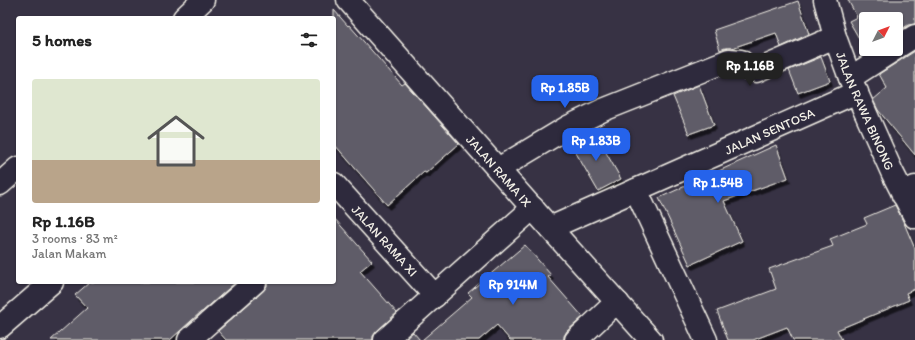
<!DOCTYPE html>
<html lang="en">
<head>
<meta charset="utf-8">
<style>
	:root { --surface:#fff; --page:#f2f2f2; --text:#222; --muted:#767676; --accent:#2563eb }
	body { margin:0; font-family:Itim,sans-serif; background:var(--page); color:var(--text); height:100vh; display:flex; flex-direction:column; font-size:15px; white-space:nowrap }
	* { box-sizing:border-box; margin:0 }
	p { font-size:13px; color:var(--muted) }
	.icon { flex:none; width:22px; height:22px; fill:none; stroke:currentColor; stroke-width:2; stroke-linecap:round; stroke-linejoin:round }
	.map { position:relative; flex:1; overflow:hidden }
	.panel { position:absolute; left:16px; top:16px; width:320px; height:268px; display:flex; flex-direction:column; background:var(--surface); border-radius:4px; box-shadow:0 1px 3px #0004 }
	.panel>* { flex:none }
	.needle { width:26px; rotate:48deg }
	.buttons { position:absolute; left:859px; top:12px; display:grid; gap:8px }
	.buttons a { display:grid; place-items:center; width:44px; height:44px; border-radius:4px; background:var(--surface); box-shadow:0 1px 3px #0004; font-size:20px }
	.price { position:absolute; translate:-50% -34px; padding:0 9px; border-radius:8px; background:var(--accent); color:#fff; font-size:13px; line-height:26px; filter:drop-shadow(0 1px 2px #0008) }
	.price::after { content:''; position:absolute; left:50%; top:24px; width:12px; height:9px; margin-left:-6px; background:inherit; clip-path:polygon(0 0,100% 0,50% 100%) }
	.price.active { background:#222; color:#fff }
	ul { padding:0; list-style:none }
	li { display:grid; align-content:center; gap:8px; height:212px; padding:0 16px }
	li span { display:grid; place-items:center; height:124px; border-radius:4px; color:#555 }
	li>.icon { margin-inline-start:auto }
	span .icon { width:72px; height:72px; fill:#fffc; stroke-width:1 }
	li b { font-size:17px }
	h2 { display:flex; justify-content:space-between; align-items:center; height:48px; padding:0 16px; font-size:17px }
	.map>svg:first-child { display:block }
	.building { fill:#5f5c67; stroke:#f4f1e8; filter:url(#shadow) }
	.lines { fill:none; stroke-linecap:round; stroke-linejoin:round }
	.minor-casing { stroke:#f4f1e8; stroke-width:25 }
	.major-casing { stroke:#f4f1e8; stroke-width:25 }
	.minor { stroke:#2f2a3d; stroke-width:22 }
	.major { stroke:#2f2a3d; stroke-width:22 }
	.labels { text-anchor:middle; stroke-width:4; stroke-linejoin:round; paint-order:stroke }
	.street-label { font-size:13px; fill:#f4f1e8; stroke:#2f2a3d }
</style>
</head>
<body>
<div class="map">
<svg width="915" height="340" viewBox="0 0 915 340">
	<defs>
		<filter id="shadow"><feDropShadow dx="2.5" dy="4.5" stdDeviation="0" flood-color="#0009"/></filter>
	</defs>
	<rect width="100%" height="100%" fill="#373244"/>
	<filter id="ink" filterUnits="userSpaceOnUse"><feTurbulence type="fractalNoise" baseFrequency=".025" numOctaves="2"/><feDisplacementMap in="SourceGraphic" scale="8" xChannelSelector="R" yChannelSelector="G"/><feConvolveMatrix kernelMatrix="1 2 1 2 8 2 1 2 1" color-interpolation-filters="sRGB"/></filter>
	<g filter="url(#ink)">
		<g class="building">
			<polygon points="848,0 915,0 915,24 908,25 896,33 896,19 866,19 866,49 872,49 867,52 849,21 857,17"/>
			<polygon points="798,1 809,34 781,47 776,33 732,48 725,48 720,50 714,30"/>
			<polygon points="334,10 348,26 349,25 402,85 405,83 459,144 426,173 424,172 387,205 334,144"/>
			<polygon points="915,51 915,155 878,110 873,100 887,88 879,74"/>
			<polygon points="821,57 830,81 798,93 789,70"/>
			<polygon points="699,85 714,125 689,134 673,96"/>
			<polygon points="595,133 621,179 598,191 572,146"/>
			<polygon points="776,145 788,178 724,201 742,241 690,265 659,198"/>
			<polygon points="895,205 904,223 915,249 915,289 906,293 909,300 837,330 842,340 793,340 787,327 753,340 728,340 717,311 776,289 769,269 833,246 830,239 867,224 864,218"/>
			<polygon points="334,218 372,261 360,271 397,313 377,331 373,336 373,340 226,340 218,331 263,291 267,286 267,282 334,282"/>
			<polygon points="525,245 551,275 548,277 583,317 567,331 564,336 564,340 510,340 497,325 479,340 422,340 472,297 468,293"/>
			<polygon points="90,282 236,282 202,312 201,312 170,340 51,340 87,308 75,295"/>
			<polygon points="413,332 420,340 404,340"/>
		</g>
		<g class="lines">
			<g class="minor-casing">
				<g id="minor">
					<path id="s1" d="M348 0 550 228 651 340"/>
					<polyline points="184,18 203,0"/>
					<polyline points="896,48 915,36"/>
					<polyline points="850,78 895,49"/>
					<polyline points="498,169 568,127 603,110 729,60 741,61 748,68 756,71 835,37"/>
					<polyline points="0,184 18,168"/>
					<path id="s2" d="M334 184 435 296"/>
					<polyline points="636,190 706,340"/>
					<polyline points="903,195 915,187"/>
					<path id="s3" d="M550 228 857 92"/>
					<polyline points="0,327 52,282"/>
					<polyline points="189,340 255,282"/>
					<polyline points="385,340 533,208"/>
					<polyline points="576,340 608,310 618,303"/>
				</g>
			</g>
			<g class="major-casing">
				<g id="major">
					<path id="s4" d="M825 0 835 37 850 78 892 172 915 217"/>
				</g>
			</g>
			<use href="#minor" class="minor"/>
			<use href="#major" class="major"/>
		</g>
	</g>
	<g class="labels">
		<g class="street-label">
			<text dy="5" stroke="none"><textPath href="#s4" startOffset="118">JALAN RAWA BINONG</textPath></text>
			<text dy="5" stroke="none"><textPath href="#s3" startOffset="240">JALAN SENTOSA</textPath></text>
			<text dy="5" stroke="none"><textPath href="#s1" startOffset="228">JALAN RAMA IX</textPath></text>
			<text dy="5" stroke="none"><textPath href="#s2" startOffset="76">JALAN RAMA XI</textPath></text>
		</g>
	</g>
</svg>
<div class="buttons">
<a><svg class="needle" viewBox="-14 -14 28 28"><path d="M0-13l5 13h-10z" fill="#e53935"/><path d="M0 13l5-13h-10z" fill="#767676"/></svg></a>
</div>
<b class="price active" style="left:750px;top:87px">Rp 1.16B</b>
<b class="price" style="left:565px;top:109px">Rp 1.85B</b>
<b class="price" style="left:596px;top:162px">Rp 1.83B</b>
<b class="price" style="left:718px;top:204px">Rp 1.54B</b>
<b class="price" style="left:513px;top:306px">Rp 914M</b>
<section class="panel">
<h2>5 homes<svg class="icon" aria-label="filters" viewBox="0 0 24 24"><path d="M4 7h16M4 17h16"/><circle cx="9" cy="7" r="2"/><circle cx="15" cy="17" r="2"/></svg></h2>
<ul>
<li><span style="background:linear-gradient(#dfe7d0 65%,#b9a48a 0)"><svg class="icon" aria-label="home" viewBox="0 0 24 24"><path d="M3 11l9-7 9 7M6 9v11h12V9"/></svg></span><div><b>Rp 1.16B</b><p>3 rooms · 83 m²</p><p>Jalan Makam</p></div></li>
</ul>
</section>
</div>
</body>
</html>
